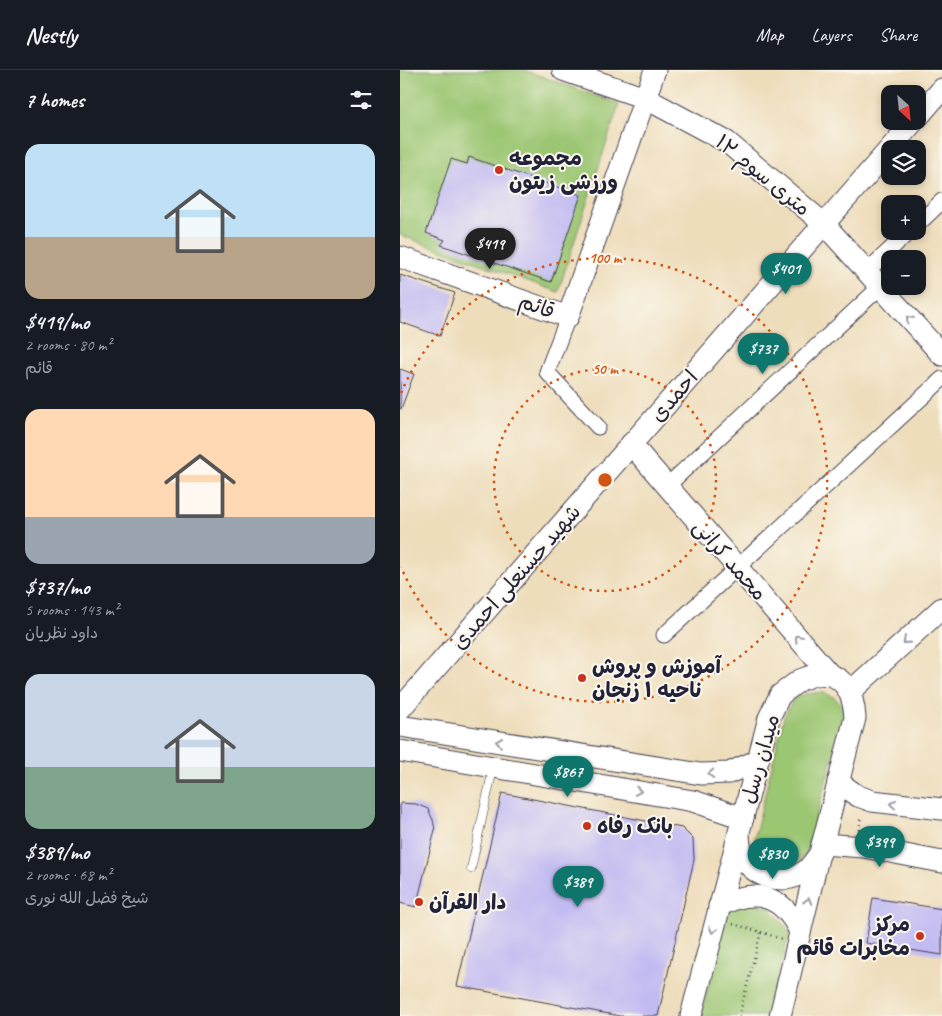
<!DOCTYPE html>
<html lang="en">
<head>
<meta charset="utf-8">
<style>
	:root { --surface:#171b24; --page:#242831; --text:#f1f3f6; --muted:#9ea1a6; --line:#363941; --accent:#0f766e }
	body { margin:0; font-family:Caveat,"Playpen Sans Arabic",sans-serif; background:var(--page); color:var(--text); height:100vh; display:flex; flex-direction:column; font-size:19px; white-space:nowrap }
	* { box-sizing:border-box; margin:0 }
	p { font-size:16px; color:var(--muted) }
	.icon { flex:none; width:28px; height:28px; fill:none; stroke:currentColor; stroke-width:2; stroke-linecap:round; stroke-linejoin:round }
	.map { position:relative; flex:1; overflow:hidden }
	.side { display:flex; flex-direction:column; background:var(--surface); width:400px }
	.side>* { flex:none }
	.needle { width:32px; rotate:153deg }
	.fabs { position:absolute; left:481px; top:15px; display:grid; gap:10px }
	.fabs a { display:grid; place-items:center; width:45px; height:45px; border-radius:10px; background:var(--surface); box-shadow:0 2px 8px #0003; font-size:25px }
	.price { position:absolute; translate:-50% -42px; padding:0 11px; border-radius:18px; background:var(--accent); color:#fff; font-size:16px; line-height:32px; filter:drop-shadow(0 1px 2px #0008) }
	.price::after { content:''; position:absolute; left:50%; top:30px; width:15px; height:11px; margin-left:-8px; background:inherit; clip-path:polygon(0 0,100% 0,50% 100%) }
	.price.current { background:#222; color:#fff }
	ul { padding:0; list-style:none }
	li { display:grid; align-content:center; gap:10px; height:265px; padding:0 25px }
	li span { display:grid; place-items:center; height:155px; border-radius:15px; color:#555 }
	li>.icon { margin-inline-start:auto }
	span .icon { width:90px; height:90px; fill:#fffc; stroke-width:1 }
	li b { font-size:21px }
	h2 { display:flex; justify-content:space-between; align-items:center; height:60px; padding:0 25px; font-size:21px }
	header { display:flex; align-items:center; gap:30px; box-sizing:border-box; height:70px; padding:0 25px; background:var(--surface); border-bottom:1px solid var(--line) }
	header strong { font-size:24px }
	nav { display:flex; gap:28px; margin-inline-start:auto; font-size:18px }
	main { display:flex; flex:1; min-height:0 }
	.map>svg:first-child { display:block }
	.green { fill:#9bc672; stroke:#5e7456 }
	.building { fill:#c2bbf2 }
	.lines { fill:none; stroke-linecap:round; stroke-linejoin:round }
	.lane-casing { stroke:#413e4e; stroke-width:9 }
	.street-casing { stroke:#413e4e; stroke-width:17 }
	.secondary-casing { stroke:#413e4e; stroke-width:23 }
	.path { stroke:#413e4e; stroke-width:2.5; stroke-dasharray:1 4; stroke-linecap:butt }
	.lane { stroke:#fff; stroke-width:8 }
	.street { stroke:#fff; stroke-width:15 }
	.secondary { stroke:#fff; stroke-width:21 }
	.oneway { stroke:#9c9ca7 }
	.ring { fill:none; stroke:#d45411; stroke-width:2.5; stroke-dasharray:2.5 5 }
	.poi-dot { fill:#c8321e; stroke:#fbf7ec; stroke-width:2 }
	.labels { text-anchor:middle; stroke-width:4; stroke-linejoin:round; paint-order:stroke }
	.poi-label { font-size:21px; font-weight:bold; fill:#22223b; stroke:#fbf7ec; text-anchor:start }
	.street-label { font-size:21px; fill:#22223b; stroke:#fbf7ec }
	.centre { fill:#d45411; stroke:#fbf7ec; stroke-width:2.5 }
	.ring-label { font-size:15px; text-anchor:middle; font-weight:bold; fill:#d45411; stroke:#fbf7ec; stroke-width:4; stroke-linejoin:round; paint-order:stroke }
</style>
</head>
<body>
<header>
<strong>Nestly</strong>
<nav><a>Map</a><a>Layers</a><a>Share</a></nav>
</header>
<main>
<section class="side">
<h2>7 homes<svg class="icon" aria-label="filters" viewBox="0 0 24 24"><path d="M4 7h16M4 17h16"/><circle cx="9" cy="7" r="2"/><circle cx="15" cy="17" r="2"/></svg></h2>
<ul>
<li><span style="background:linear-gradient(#bfe0f5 60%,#b9a48a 0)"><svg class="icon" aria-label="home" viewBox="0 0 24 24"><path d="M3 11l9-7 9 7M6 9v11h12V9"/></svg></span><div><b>$419/mo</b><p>2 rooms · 80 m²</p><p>قائم</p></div></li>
<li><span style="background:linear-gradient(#ffd9b3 70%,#9aa5b1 0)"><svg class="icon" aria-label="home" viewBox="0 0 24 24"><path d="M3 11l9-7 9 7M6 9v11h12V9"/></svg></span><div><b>$737/mo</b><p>5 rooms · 143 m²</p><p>داود نظریان</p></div></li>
<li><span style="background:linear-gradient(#c9d6e8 60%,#7fa58c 0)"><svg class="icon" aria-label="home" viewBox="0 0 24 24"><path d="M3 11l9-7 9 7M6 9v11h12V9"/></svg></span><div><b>$389/mo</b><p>2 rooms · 68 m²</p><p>شیخ فضل الله نوری</p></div></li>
</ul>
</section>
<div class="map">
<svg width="542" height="946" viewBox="0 0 542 946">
	<rect width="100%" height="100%" fill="#fbf7ec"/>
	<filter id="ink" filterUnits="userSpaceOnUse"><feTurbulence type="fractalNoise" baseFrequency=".02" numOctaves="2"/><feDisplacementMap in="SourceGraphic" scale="10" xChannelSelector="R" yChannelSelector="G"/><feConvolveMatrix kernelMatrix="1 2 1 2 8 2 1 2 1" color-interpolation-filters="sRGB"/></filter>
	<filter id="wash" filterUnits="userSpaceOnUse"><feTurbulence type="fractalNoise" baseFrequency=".0096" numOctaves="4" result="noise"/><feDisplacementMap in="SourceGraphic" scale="20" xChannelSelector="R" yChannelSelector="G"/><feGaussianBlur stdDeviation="1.12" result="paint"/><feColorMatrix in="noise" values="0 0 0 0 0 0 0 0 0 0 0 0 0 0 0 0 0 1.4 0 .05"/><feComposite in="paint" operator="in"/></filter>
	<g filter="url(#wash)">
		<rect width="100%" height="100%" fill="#edb"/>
		<g class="green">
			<polygon points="0,0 124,0 219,34 158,222 0,165"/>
			<path d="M422 622 434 627 443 637 442 651 407 782C390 805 368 800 354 778L355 765 384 647 394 628 406 624Z"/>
			<polygon points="342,833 369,837 390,862 367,946 301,946 327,840"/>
		</g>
		<g id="blocks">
			<g class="building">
				<polygon points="69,87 181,125 151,212 41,175 45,170 26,163 51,89 67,94"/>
				<polygon points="0,205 55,223 40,266 0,252"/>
				<polygon points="0,299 14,304 1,339 0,339"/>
				<polygon points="102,723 282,758 293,769 294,790 258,946 220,946 57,916"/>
				<polygon points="0,733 16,734 28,739 33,750 35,760 16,837 0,833"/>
				<polygon points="473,828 542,839 542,885 466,873"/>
			</g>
		</g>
	</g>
	<g filter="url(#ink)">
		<use href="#blocks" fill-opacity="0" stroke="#413e4e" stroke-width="1"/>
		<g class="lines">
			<g class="lane-casing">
				<polyline id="lane" points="71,799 93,699"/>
			</g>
			<g class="street-casing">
				<g id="street">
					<polyline points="518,154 542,131"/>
					<polyline points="466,202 510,161"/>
					<polyline points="168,247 147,302 198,357"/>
					<polyline points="267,416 480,217"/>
					<polyline points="264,565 542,309"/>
				</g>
			</g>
			<g class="secondary-casing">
				<g id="secondary">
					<polyline points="163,0 245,28 327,72 424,154 542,285"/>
					<polyline points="518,47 542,19"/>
					<polyline points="0,187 168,247 255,0"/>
					<polyline points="231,374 430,605"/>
					<path d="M414 605C419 605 425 604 430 605 449 611 454 630 455 648L420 783C415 790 410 799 402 803 383 815 356 808 344 789 340 780 339 771 339 762L369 648 380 625 400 610Z"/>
					<polyline points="450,622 542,538"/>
					<polyline points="0,639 514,51"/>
					<polyline points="0,656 301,704 329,703 358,690"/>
					<polyline points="0,681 293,731 343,748"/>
					<polyline points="438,712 458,726 472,731 542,739"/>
					<polyline points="422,774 464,777 542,792"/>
					<path d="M319 836C355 817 383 825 400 862"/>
					<polyline points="291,946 338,767"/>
					<polyline points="380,946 418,788"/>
				</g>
			</g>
			<g class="path">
				<polyline points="459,760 461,746"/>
				<polyline points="333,854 361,862 339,946"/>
				<polyline points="361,862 381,869"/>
			</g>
			<use href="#lane" class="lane"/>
			<use href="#street" class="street"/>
			<use href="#secondary" class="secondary"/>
		</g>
		<defs><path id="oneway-chevron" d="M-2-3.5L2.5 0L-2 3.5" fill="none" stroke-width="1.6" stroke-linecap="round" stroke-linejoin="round" transform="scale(1.25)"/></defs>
		<g class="oneway">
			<use href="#oneway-chevron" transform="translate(509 249) rotate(-132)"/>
			<use href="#oneway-chevron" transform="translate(398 568) rotate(-131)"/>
			<use href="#oneway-chevron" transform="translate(506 571) rotate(138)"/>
			<use href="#oneway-chevron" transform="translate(99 672) rotate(-171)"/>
			<use href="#oneway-chevron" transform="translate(311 704) rotate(177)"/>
			<use href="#oneway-chevron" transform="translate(238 721) rotate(10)"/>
			<use href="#oneway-chevron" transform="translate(493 734) rotate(-174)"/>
			<use href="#oneway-chevron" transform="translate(408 831) rotate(-76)"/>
			<use href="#oneway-chevron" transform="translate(313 860) rotate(105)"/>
		</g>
	</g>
	<g class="ring">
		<circle cx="205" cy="410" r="111"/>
		<path d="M1 323A222 222 0 1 1 1 497"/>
	</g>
	<g class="poi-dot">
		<circle cx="99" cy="100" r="5"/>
		<circle cx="182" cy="608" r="5"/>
		<circle cx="187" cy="756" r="5"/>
		<circle cx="19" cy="832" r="5"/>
		<circle cx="520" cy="866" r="5"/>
	</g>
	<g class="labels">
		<g class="poi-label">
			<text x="109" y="95">مجموعه<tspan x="109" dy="24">ورزشی زیتون</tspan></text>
			<text x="192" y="603">آموزش و پروش<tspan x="192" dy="24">ناحیه ۱ زنجان</tspan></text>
			<text x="197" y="763">بانک رفاه</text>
			<text x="29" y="839">دار القرآن</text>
			<text x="510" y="861" text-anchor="end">مرکز<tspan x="510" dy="24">مخابرات قائم</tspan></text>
		</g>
		<g class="street-label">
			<text transform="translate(363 105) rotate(39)" y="7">۱۲ متری سوم</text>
			<text transform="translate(137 236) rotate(20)" y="7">قائم</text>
			<text transform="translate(274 326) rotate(-49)" y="7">احمدی</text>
			<text transform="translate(330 490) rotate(49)" y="7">محمد کرانی</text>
			<text transform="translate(116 507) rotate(-49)" y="7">شهید حسنعلی احمدی</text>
			<text transform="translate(360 689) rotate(-74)" y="7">میدان رسل</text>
		</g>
	</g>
	<circle cx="205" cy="410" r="8" class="centre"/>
	<g class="ring-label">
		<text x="205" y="193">100 m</text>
		<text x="205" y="304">50 m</text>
	</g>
</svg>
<div class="fabs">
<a><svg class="needle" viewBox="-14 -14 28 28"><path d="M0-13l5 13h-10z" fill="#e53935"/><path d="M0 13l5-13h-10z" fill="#9ea1a6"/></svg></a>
<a><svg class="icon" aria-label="layers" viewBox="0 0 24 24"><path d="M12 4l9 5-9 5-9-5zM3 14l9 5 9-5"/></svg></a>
<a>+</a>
<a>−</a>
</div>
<b class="price current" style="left:90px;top:200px">$419</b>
<b class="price" style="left:386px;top:225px">$401</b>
<b class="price" style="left:363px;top:305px">$737</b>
<b class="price" style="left:168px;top:728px">$867</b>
<b class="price" style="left:480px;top:798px">$399</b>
<b class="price" style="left:373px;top:810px">$830</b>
<b class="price" style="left:178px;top:838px">$389</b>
</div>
</main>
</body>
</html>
